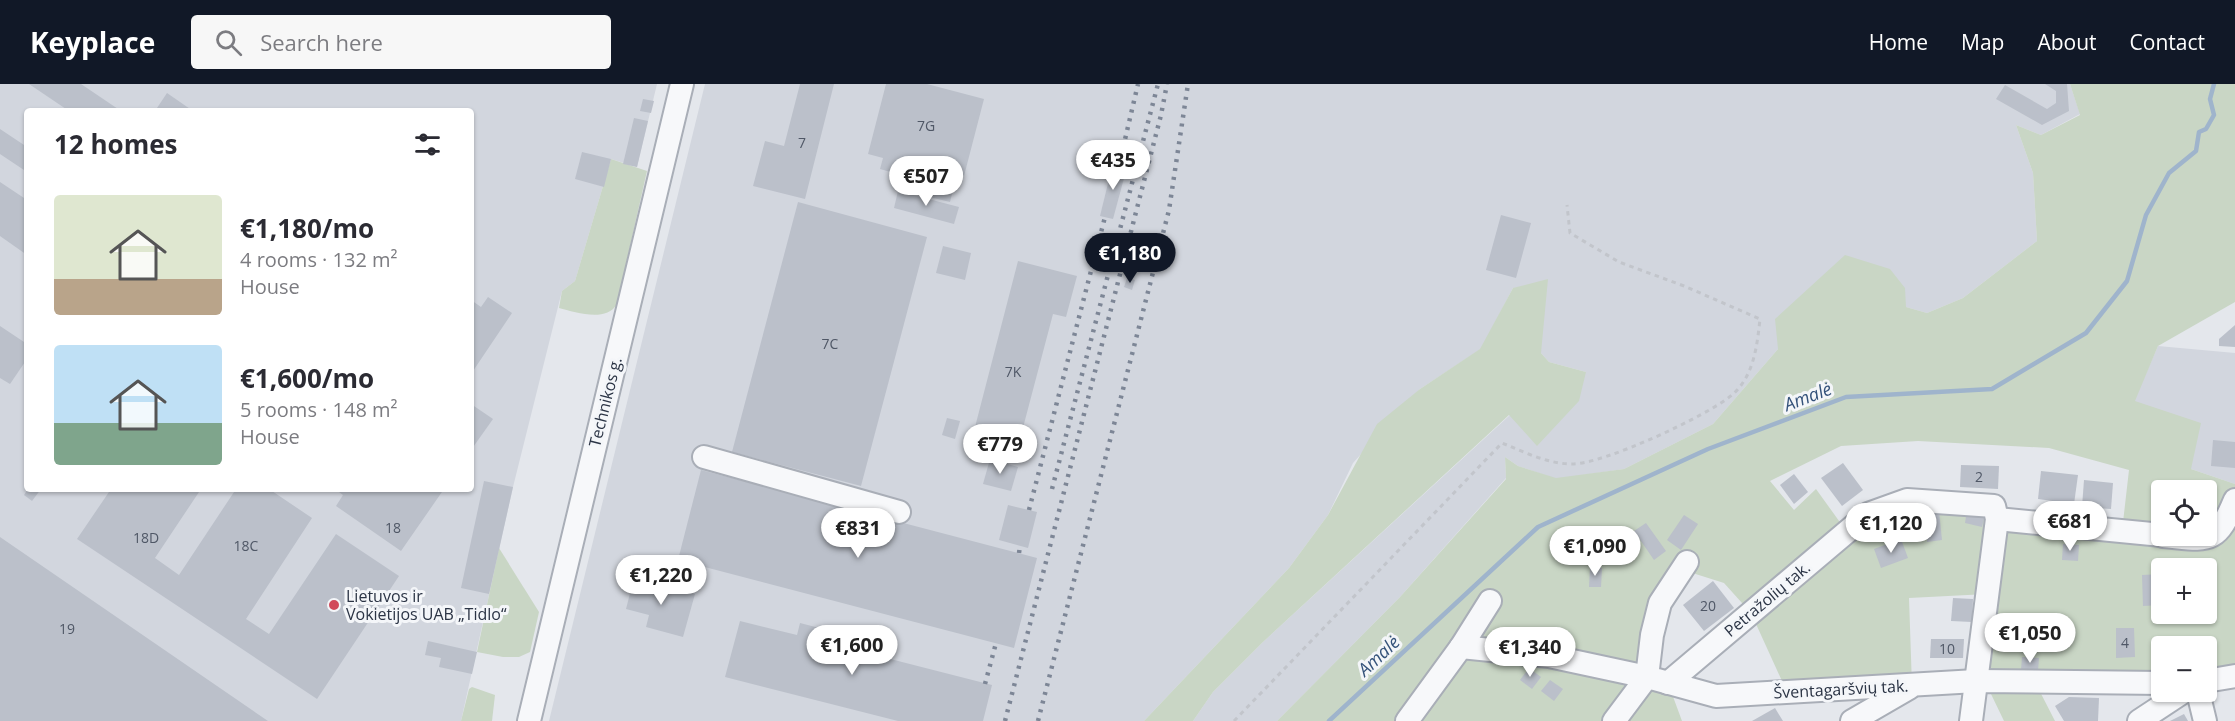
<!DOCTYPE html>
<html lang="en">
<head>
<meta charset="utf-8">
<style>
	:root { --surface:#fff; --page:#f7f7f7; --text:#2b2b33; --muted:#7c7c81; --accent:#111827 }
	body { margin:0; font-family:"Open Sans",sans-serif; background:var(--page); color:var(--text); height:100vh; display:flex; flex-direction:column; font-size:22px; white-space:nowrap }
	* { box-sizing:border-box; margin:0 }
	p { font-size:20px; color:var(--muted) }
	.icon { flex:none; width:33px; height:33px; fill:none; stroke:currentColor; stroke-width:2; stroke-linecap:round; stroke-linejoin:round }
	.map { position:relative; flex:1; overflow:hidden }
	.side { position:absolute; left:24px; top:24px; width:450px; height:384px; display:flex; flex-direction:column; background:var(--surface); border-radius:6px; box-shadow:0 2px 4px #0004 }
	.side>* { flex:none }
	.controls { position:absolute; left:2151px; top:396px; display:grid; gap:12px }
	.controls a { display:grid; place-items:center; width:66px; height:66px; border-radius:6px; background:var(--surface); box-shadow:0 2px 4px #0004; font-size:30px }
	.price { position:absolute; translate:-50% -51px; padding:0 14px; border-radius:21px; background:#fff; color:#222; font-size:20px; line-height:39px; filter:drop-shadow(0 2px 3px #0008) }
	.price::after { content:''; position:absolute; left:50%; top:36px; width:18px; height:14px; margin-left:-9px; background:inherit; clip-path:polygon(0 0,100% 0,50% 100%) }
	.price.on { background:var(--accent); color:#fff }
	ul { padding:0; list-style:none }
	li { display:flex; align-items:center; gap:18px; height:150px; padding:0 30px }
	li span { display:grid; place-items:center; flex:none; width:168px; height:120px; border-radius:6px; color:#555 }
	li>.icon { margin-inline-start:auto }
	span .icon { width:72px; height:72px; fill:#fffc; stroke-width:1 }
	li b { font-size:26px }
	h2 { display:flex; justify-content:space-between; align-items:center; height:72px; padding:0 30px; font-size:26px }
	header { display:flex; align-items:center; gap:36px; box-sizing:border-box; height:84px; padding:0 30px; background:var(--accent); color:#fff }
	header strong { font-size:28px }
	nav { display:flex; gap:33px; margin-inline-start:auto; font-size:21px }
	.search { width:420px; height:54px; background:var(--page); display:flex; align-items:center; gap:15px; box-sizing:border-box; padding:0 21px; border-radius:6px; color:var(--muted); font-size:22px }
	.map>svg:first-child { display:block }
	.built { fill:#d2d6de; fill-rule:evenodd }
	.green { fill:#c9d6c5; fill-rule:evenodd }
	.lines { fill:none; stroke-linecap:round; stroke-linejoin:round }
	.stream { stroke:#9fb4cc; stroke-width:4.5 }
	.building { fill:#bbc0ca }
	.minor-casing { stroke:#a9aeb7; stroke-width:26 }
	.path { stroke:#c2c5cb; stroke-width:3; stroke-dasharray:4.5 4.5; stroke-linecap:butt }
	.minor { stroke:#f7f8fa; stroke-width:22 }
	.rail { stroke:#7d8696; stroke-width:4.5; stroke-dasharray:3 6; stroke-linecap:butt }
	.poi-dot { fill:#d1495b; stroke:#f4f6f9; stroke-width:2 }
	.labels { text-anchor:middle; stroke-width:6; stroke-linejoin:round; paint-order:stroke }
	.number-label { font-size:14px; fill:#4f5766 }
	.street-label { font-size:16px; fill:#2b3445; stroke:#f4f6f9 }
	.poi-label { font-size:16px; fill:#2b3445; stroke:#f4f6f9; text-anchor:start }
	.water-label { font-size:18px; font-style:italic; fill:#34527a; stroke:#f4f6f9 }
</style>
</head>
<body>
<header>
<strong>Keyplace</strong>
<div class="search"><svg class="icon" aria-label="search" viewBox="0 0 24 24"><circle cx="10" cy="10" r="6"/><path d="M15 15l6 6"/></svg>Search here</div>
<nav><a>Home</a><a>Map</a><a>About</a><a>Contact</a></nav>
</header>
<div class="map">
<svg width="2235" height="637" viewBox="0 0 2235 637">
	<rect width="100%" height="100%" fill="#e4e7ec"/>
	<g class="built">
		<path d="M0 0H657L637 83 611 75 575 197 562 207 513 403 461 637H0ZM27 27H471V405H27Z"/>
		<polygon points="705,0 2070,0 2080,30 2041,51 2016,41 2033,89 2037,157 1963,214 1927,229 1906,223 1778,265 1713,340 1624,385 1556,395 1518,382 1505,373 1506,394 1400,513 1277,637 1193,637 1213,608 1263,558 1510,331 1586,288 1549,278 1541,269 1513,204 1481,265 1420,305 1353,379 1328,431 1289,484 1144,637 549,637"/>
		<polygon points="2158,262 2235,269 2235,400 2191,385 2134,317"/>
	</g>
	<g class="green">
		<path d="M2070 0H2235V218L2158 262 2135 317 2201 339 2191 385 2235 400V592L2207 597 2206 562H2162L2161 599 2035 598 2055 637H2004L1991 610 1976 597 1987 510 1909 514 1912 602 1787 608 1751 529 1724 499 1683 486 1647 593 1668 599 1682 637H1277L1400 513 1506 395 1505 373 1518 382 1556 394 1624 385 1713 340 1778 265 1775 235 1845 171 1890 185 1905 204 1906 223 1927 229 1963 214 2037 157 2033 89 2016 41 2041 51 2080 31ZM1918 357 2049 364 2129 386 2122 447 1998 435 1907 416 1847 448 1816 405 1794 426 1770 397 1841 362ZM2162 406H2206V452H2162ZM2162 484H2206V530H2162Z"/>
		<path d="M611 75 647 87 617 220C606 239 575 228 559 224L562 207 575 197Z"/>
		<polygon points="1548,195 1541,269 1549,278 1586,288 1579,317 1537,362 1509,331 1263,558 1213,608 1193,637 1144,637 1289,484 1328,431 1377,340 1420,305 1480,265 1513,204"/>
		<polygon points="499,464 539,528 530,568 519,573 503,573 477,568"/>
		<polygon points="472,603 495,611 492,637 461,637 469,605"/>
	</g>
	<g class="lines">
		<polyline class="stream" points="1329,637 1538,443 1708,365 1846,313 1992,305 2086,249 2127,197 2146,131 2169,89 2196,67 2199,48 2206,45 2214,31 2210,15 2214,0"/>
	</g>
	<g class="building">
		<polygon points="29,0 81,0 121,27 69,27"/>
		<polygon points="800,0 834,0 805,115 753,102 765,57 784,62"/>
		<polygon points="886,0 927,0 984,15 964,92 957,90 950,118 909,108 912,94 880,85 883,74 868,70"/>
		<polygon points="2045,0 2067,0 2069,27 2042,41 1996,15 2005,1 2047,25 2056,19 2056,7"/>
		<polygon points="167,9 193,27 162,27 157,24"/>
		<polygon points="643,15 654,17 651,29 640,27"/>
		<polygon points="634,34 648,37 637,83 623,80"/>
		<polygon points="0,45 27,63 27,88 0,70"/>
		<polygon points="582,68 611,75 604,103 575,95"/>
		<polygon points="1113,79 1127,83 1113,135 1100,132"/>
		<polygon points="0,98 27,116 27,171 0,152"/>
		<polygon points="898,107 959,123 954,140 894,124"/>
		<polygon points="798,118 927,153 861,402 732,368"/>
		<polygon points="1501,131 1531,139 1516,194 1486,186"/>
		<polygon points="943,162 971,169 965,196 936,189"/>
		<polygon points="1018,177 1077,192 1066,233 1053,230 1020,355 975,343"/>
		<polygon points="1127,194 1135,196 1132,206 1124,203"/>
		<polygon points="488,213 512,229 471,290 471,216 481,223"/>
		<polygon points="2235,241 2235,263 2219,262 2219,255"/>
		<polygon points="0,242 27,260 27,275 10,300 0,294"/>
		<polygon points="471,320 493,335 471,366"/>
		<polygon points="947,334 960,337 955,355 942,351"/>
		<polygon points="2213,356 2235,358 2235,384 2211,382"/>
		<polygon points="990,375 1018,383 1011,407 983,400"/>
		<polygon points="1843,379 1863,406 1842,422 1821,394"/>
		<polygon points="1961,381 1999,382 1998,405 1960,403"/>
		<polygon points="701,386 1037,474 1014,564 678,476"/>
		<polygon points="2041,387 2078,391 2074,420 2038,415"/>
		<polygon points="1794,390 1808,408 1794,420 1780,401"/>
		<polygon points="2084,396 2113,399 2111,425 2082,423"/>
		<polygon points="484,397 513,403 489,510 461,504"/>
		<polygon points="28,405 41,405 32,417 24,411"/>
		<polygon points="111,405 201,405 155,474 179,491 236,405 269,405 312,434 246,535 269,550 336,450 399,492 317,615 77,455"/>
		<polygon points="335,405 444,405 401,467 336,422 343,411"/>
		<polygon points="1008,421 1037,428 1028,464 999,456"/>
		<polygon points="1939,427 1942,456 1927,458 1925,428"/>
		<polygon points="1967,427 1985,431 1982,443 1965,439"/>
		<polygon points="1684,431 1698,440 1681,466 1667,456"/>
		<polygon points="1646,439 1666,467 1654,476 1634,447"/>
		<polygon points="0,453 268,637 0,637"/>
		<polygon points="1901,455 1908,474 1881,484 1874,465"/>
		<polygon points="2063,460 2079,461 2078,477 2062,476"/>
		<polygon points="1590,483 1602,484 1601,503 1589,503"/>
		<polygon points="2161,490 2162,521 2143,522 2142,491"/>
		<polygon points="634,494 695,510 683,553 646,543 649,531 626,525"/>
		<polygon points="1713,497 1734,524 1704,547 1683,521"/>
		<polygon points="1953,514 1973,515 1972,538 1951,537"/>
		<polygon points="740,537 797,551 800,539 862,555 859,567 992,601 983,637 898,637 725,593"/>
		<polygon points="2116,544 2134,544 2135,573 2116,574"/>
		<polygon points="1931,555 1964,555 1963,574 1930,574"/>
		<polygon points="428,557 477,568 472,590 439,583 441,574 425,571"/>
		<polygon points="2022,573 2039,574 2038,587 2021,586"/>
		<polygon points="1529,584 1541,593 1532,605 1520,596"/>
		<polygon points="1550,596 1563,605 1554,617 1541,607"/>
		<polygon points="2069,613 2099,614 2098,637 2064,637 2055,622"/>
		<polygon points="1775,624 1783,637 1752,637"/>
		<polygon points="2184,630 2188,637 2170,637"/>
	</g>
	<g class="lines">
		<g class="minor-casing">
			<g id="minor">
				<polyline points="704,373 899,428"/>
				<polyline points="1997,435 2162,451"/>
				<path d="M2163 452C2209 456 2216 462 2235 416"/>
				<polyline points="1687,478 1660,519 1652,551 1647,593 1716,612 1976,597 2162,599"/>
				<polyline points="1461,563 1549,572 1647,593 1614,637"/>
				<polyline points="2206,597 2235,592"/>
				<polyline points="1668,599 1868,430 1907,416 1994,422 1997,435 1971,637"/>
				<polyline points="2198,608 2205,637"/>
				<polyline points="529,637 682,0"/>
				<polyline points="1407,637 1461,563 1490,517"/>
				<polyline points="1852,637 1909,604"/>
				<polyline points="2139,637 2183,608"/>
			</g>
		</g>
		<path class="path" d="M1234 637 1502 359C1524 368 1548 380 1572 380 1604 380 1707 332 1732 311 1754 292 1757 262 1760 235L1684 202 1619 178 1570 149 1567 121"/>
		<use href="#minor" class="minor"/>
		<g class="rail">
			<polyline points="1119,81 1138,0"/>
			<polyline points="1052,405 1158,0"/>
			<polyline points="1029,426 1105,133"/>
			<polyline points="1019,469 1020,462"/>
			<polyline points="985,600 996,559"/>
			<polyline points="1005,637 1161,31 1167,0"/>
			<polyline points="1038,637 1169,126 1188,0"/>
		</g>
	</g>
	<circle class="poi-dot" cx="334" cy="521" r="6"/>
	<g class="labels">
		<g class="number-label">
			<text x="926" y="47">7G</text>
			<text x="802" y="64">7</text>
			<text x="830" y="265">7C</text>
			<text x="1013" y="293">7K</text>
			<text x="1979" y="398">2</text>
			<text x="393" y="449">18</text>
			<text x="146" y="459">18D</text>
			<text x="246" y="467">18C</text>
			<text x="1708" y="527">20</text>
			<text x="67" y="550">19</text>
			<text x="2125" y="564">4</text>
			<text x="1947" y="570">10</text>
		</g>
		<g class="street-label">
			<text transform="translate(605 318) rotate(-76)" y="6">Technikos g.</text>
			<text transform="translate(1767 515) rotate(-40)" y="6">Petražolių tak.</text>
			<text transform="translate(1841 605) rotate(-3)" y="6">Šventagaršvių tak.</text>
		</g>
		<g class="poi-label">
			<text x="346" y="518">Lietuvos ir<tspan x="346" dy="18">Vokietijos UAB „Tidlo“</tspan></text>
		</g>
		<g class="water-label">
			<text transform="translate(1808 313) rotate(-21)" y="6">Amalė</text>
			<text transform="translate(1379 572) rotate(-43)" y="6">Amalė</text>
		</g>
	</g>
</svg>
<div class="controls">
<a><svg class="icon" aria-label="locate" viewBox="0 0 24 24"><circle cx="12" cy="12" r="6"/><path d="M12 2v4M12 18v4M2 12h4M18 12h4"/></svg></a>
<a>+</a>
<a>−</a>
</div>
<b class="price" style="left:1113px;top:107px">€435</b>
<b class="price" style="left:926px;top:123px">€507</b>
<b class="price on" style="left:1130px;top:200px">€1,180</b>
<b class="price" style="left:1000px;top:391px">€779</b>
<b class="price" style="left:2070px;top:468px">€681</b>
<b class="price" style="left:1891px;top:470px">€1,120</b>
<b class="price" style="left:858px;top:475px">€831</b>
<b class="price" style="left:1595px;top:493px">€1,090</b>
<b class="price" style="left:661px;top:522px">€1,220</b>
<b class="price" style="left:2030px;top:580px">€1,050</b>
<b class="price" style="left:852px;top:592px">€1,600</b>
<b class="price" style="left:1530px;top:594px">€1,340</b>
<section class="side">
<h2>12 homes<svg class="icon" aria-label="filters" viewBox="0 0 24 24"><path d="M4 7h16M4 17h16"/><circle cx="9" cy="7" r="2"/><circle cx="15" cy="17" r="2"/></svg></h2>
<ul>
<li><span style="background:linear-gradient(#dfe7d0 70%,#b9a48a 0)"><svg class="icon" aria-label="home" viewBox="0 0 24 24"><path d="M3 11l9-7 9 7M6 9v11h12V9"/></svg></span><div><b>€1,180/mo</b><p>4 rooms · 132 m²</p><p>House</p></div></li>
<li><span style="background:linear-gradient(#bfe0f5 65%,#7fa58c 0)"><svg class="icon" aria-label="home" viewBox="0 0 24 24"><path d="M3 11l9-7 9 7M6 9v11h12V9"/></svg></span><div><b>€1,600/mo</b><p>5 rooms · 148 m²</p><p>House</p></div></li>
</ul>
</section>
</div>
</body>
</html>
